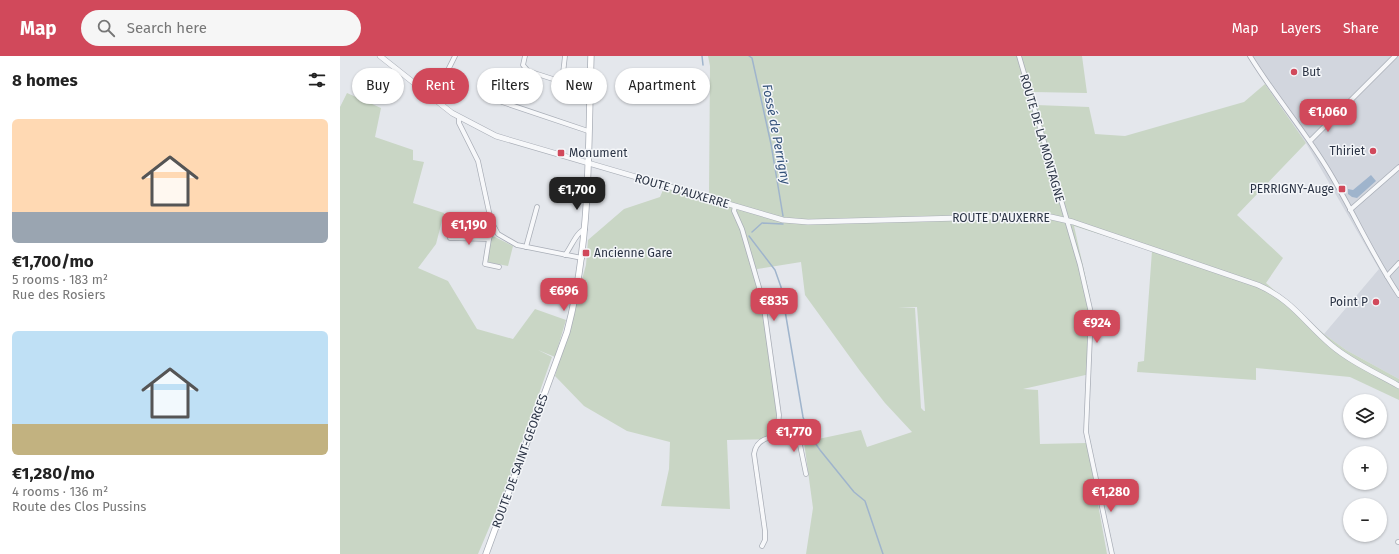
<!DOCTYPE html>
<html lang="en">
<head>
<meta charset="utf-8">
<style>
	:root { --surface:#fff; --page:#f6f6f6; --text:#222; --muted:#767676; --accent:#d1495b }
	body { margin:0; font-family:"Fira Sans",sans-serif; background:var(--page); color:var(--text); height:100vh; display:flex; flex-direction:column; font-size:15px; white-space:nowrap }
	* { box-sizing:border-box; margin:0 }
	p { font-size:13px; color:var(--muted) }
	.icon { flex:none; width:22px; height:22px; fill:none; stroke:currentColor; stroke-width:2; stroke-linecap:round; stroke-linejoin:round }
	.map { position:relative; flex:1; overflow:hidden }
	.drawer { display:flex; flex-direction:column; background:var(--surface); width:340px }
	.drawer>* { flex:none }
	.hud { position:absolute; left:12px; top:12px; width:380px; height:36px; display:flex; gap:8px }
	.buttons { position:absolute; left:1003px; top:338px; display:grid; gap:8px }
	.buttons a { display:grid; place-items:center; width:44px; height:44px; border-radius:50%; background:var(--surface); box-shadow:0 1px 3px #0004; font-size:20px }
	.price { position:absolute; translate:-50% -34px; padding:0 9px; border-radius:8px; background:var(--accent); color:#fff; font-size:13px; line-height:26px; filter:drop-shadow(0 1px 2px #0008) }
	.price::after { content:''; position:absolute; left:50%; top:24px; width:12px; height:9px; margin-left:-6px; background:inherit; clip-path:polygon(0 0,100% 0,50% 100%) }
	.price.active { background:#222; color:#fff }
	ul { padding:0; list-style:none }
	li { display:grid; align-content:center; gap:8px; height:212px; padding:0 12px }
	li span { display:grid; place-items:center; height:124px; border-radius:6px; color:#555 }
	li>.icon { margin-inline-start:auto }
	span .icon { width:72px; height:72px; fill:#fffc; stroke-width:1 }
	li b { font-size:17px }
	h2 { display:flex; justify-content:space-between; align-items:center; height:48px; padding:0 12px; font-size:17px }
	.tag { padding:0 14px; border-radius:18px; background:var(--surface); box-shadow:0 1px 3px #0004; font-size:14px; line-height:36px }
	.tag.active { background:var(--accent); color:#fff }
	header { display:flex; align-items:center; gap:24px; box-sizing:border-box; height:56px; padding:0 20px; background:var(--accent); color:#fff }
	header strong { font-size:19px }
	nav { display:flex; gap:22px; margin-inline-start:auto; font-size:14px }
	.search { width:280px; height:36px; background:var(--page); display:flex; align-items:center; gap:10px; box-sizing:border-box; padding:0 14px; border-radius:22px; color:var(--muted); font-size:15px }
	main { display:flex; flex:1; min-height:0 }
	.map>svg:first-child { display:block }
	.built { fill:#d2d6de }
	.green { fill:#c9d6c5; fill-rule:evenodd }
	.water { fill:#9fb4cc }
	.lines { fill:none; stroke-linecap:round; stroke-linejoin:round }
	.stream { stroke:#9fb4cc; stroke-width:1.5 }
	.minor-casing { stroke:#a9aeb7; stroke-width:5.5 }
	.tertiary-casing { stroke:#a9aeb7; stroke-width:6 }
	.secondary-casing { stroke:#a9aeb7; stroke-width:7 }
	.minor { stroke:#f7f8fa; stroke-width:4 }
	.tertiary { stroke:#f7f8fa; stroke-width:5 }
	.secondary { stroke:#fff; stroke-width:5.5 }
	.poi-dot { fill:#d1495b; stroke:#f4f6f9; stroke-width:1.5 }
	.labels { text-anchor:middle; stroke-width:3; stroke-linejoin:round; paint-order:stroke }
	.poi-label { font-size:12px; fill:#2b3445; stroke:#f4f6f9; text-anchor:start }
	.street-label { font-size:12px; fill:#2b3445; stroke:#f4f6f9 }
	.water-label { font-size:13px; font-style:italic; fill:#34527a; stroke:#f4f6f9 }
</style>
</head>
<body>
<header>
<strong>Map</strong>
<div class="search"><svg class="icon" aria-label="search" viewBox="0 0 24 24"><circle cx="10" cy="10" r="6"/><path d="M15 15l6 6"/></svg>Search here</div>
<nav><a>Map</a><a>Layers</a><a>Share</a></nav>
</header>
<main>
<section class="drawer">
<h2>8 homes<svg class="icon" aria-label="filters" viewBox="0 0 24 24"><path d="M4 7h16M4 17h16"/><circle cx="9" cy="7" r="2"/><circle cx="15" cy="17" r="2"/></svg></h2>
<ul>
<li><span style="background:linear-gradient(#ffd9b3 75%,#9aa5b1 0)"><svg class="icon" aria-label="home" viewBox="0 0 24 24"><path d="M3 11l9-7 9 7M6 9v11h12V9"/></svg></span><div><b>€1,700/mo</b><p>5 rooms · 183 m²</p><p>Rue des Rosiers</p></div></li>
<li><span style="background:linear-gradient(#bfe0f5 75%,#c2b280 0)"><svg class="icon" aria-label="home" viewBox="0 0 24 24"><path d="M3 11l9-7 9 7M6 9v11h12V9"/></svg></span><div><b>€1,280/mo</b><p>4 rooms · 136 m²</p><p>Route des Clos Pussins</p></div></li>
</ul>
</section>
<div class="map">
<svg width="1059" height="498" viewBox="0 0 1059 498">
	<rect width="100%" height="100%" fill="#e4e7ec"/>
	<polygon class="built" points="907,0 1059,0 1059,323 1006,294 984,278 1039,213 966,87"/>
	<g class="green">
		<path d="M368 0H742L747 37 693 36 696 49 749 51 755 78 785 80 904 46 925 28 966 87 897 159 943 202 926 227 984 278 1006 294 1059 323V344L1010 321 916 312V324L797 316 798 306 804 305 812 195 734 170 750 241V318L683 333 698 334 700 388 747 387 767 498H466L473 452 464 386 521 374 527 391 572 376 545 347 520 315 465 239 461 206 417 213 440 362 434 383 387 384 390 453 321 450 329 413 330 386 287 375 244 350 215 320 246 209 248 184 284 153 320 141 326 127 369 138 370 10ZM577 251 585 355H584L581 352 575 252H558Z"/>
		<polygon points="7,37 41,52 35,81 73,94 73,104 84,106 73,147 104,157 96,188 78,212 108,225 137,273 173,283 195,253 226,264 215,301 198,294 212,301 163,439 138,498 0,498 0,51"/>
		<polygon points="151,179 173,190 168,210 147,206"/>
	</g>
	<polygon class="water" points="1031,119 1036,125 1017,142 1012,141 1008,138 1008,133 1013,134"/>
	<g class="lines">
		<g class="stream">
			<polyline points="362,0 363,9"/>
			<polyline points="409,0 412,2 431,88 443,160"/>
			<polyline points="412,176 422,167 443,168"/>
			<polyline points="409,180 435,214 441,231 463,361 469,378 480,394 514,436 525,445 543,498"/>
		</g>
		<g class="minor-casing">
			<g id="minor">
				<polyline points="185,0 183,9 188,15 250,35"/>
				<polyline points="679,0 740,209 751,257 746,376 772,498"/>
				<path d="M910 0C935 41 966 76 990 117 1014 157 1033 201 1059 239"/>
				<polyline points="222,26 225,0"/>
				<polyline points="94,42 115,0"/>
				<polyline points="162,46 248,75"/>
				<polyline points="119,61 119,67 138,105 151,165 158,178 177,189 242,202"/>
				<polyline points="970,85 1055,0"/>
				<polyline points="395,150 394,155 402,173 423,245 439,359 437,381"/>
				<polyline points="1010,154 1059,111"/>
				<polyline points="153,171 149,183 145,208 159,211"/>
				<polyline points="110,182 149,183"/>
				<polyline points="186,191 197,151"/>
				<path d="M225 199C231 192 236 176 245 173"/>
				<polyline points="1047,220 1059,207"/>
				<polyline points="1058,486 1059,486"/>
				<path d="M422 490 425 484V475L414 398C417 378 441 378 457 385L460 389 466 418"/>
			</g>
		</g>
		<g class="tertiary-casing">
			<path id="tertiary" d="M40 0 112 57 156 80 443 164 468 166 693 160 711 161 733 166 918 229C952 244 964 266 991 289 1011 306 1036 317 1059 330"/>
		</g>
		<g class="secondary-casing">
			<path id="secondary" d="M146 498 227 276C251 185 248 93 251 0"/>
		</g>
		<use href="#minor" class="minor"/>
		<use href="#tertiary" class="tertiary"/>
		<use href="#secondary" class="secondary"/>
	</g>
	<g class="poi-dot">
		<circle cx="954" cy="16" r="4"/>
		<circle cx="1033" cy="95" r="4"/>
		<rect x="217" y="93" width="8" height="8" rx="2"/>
		<rect x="998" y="129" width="8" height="8" rx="2"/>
		<rect x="242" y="193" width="8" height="8" rx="2"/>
		<circle cx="1036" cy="246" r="4"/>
	</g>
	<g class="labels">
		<g class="poi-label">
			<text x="962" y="20">But</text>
			<text x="1025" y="99" text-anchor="end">Thiriet</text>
			<text x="229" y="101">Monument</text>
			<text x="994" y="137" text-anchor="end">PERRIGNY-Auge</text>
			<text x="254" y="201">Ancienne Gare</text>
			<text x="1028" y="250" text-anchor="end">Point P</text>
		</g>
		<g class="street-label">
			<text transform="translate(702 82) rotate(74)" y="4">ROUTE DE LA MONTAGNE</text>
			<text transform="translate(342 135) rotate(16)" y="4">ROUTE D'AUXERRE</text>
			<text x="661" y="166">ROUTE D'AUXERRE</text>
			<text transform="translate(180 405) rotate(-70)" y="4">ROUTE DE SAINT-GEORGES</text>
		</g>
		<g class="water-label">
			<text transform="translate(437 78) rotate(79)" y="5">Fossé de Perrigny</text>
		</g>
	</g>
</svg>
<div class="buttons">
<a><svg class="icon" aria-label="layers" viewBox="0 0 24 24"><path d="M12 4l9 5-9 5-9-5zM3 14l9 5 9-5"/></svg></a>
<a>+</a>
<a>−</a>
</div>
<b class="price" style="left:988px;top:77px">€1,060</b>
<b class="price active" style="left:237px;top:155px">€1,700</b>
<b class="price" style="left:129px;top:190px">€1,190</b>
<b class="price" style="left:224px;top:256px">€696</b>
<b class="price" style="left:434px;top:266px">€835</b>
<b class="price" style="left:757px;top:288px">€924</b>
<b class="price" style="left:454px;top:397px">€1,770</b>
<b class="price" style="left:771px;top:457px">€1,280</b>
<div class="hud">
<a class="tag">Buy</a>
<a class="tag active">Rent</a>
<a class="tag">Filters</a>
<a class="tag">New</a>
<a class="tag">Apartment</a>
</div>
</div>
</main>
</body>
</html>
